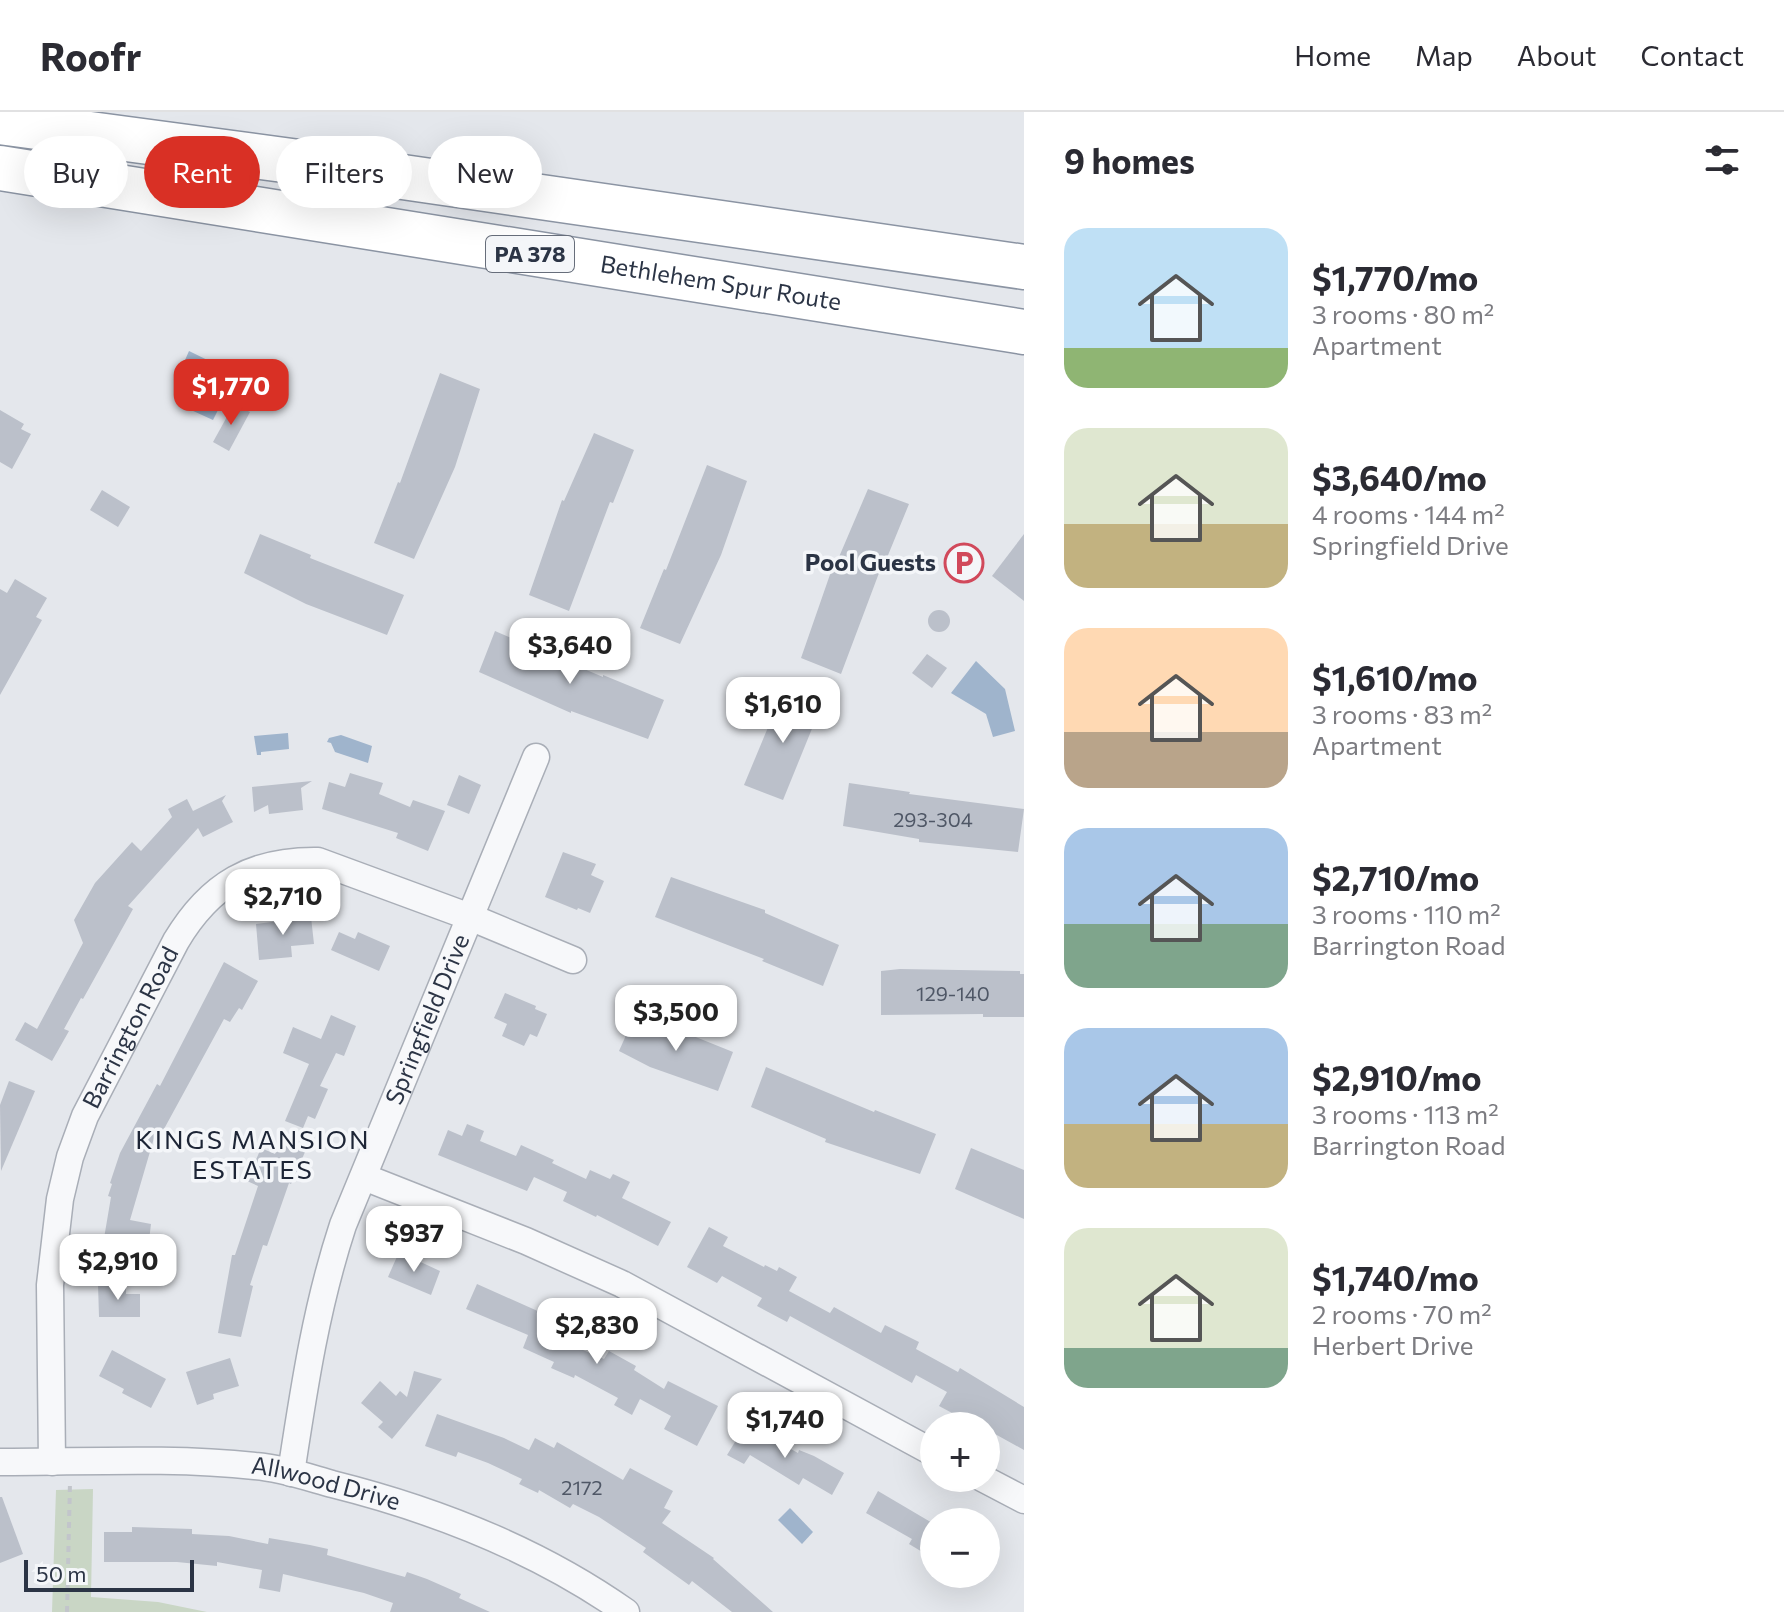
<!DOCTYPE html>
<html lang="en">
<head>
<meta charset="utf-8">
<style>
	:root { --surface:#fff; --page:#f2f2f3; --text:#2b2b33; --muted:#7c7c81; --line:#e1e1e2; --accent:#d93025 }
	body { margin:0; font-family:Commissioner,sans-serif; background:var(--page); color:var(--text); height:100vh; display:flex; flex-direction:column; font-size:30px; white-space:nowrap }
	* { box-sizing:border-box; margin:0 }
	p { font-size:26px; color:var(--muted) }
	.icon { flex:none; width:44px; height:44px; fill:none; stroke:currentColor; stroke-width:2; stroke-linecap:round; stroke-linejoin:round }
	.map { position:relative; flex:1; overflow:hidden }
	.drawer { display:flex; flex-direction:column; background:var(--surface); width:760px }
	.drawer>* { flex:none }
	.guide { position:absolute; left:24px; top:24px; width:760px; height:72px; display:flex; gap:16px }
	.buttons { position:absolute; left:920px; top:1300px; display:grid; gap:16px }
	.buttons a { display:grid; place-items:center; width:80px; height:80px; border-radius:50%; background:var(--surface); box-shadow:0 8px 32px #0002; font-size:40px }
	.scale { position:absolute; left:24px; bottom:20px; width:170px; box-sizing:border-box; padding-left:8px; border:4px solid #2b3445; border-top:0; font-size:22px; line-height:28px; white-space:nowrap; color:#2b3445; -webkit-text-stroke:6px #f4f6f9; paint-order:stroke }
	.price { position:absolute; translate:-50% -68px; padding:0 18px; border-radius:16px; background:#fff; color:#222; font-size:26px; line-height:52px; filter:drop-shadow(0 2px 4px #0008) }
	.price::after { content:''; position:absolute; left:50%; top:48px; width:24px; height:18px; margin-left:-12px; background:inherit; clip-path:polygon(0 0,100% 0,50% 100%) }
	.price.on { background:var(--accent); color:#fff }
	ul { padding:0; list-style:none }
	li { display:flex; align-items:center; gap:24px; height:200px; padding:0 40px }
	li span { display:grid; place-items:center; flex:none; width:224px; height:160px; border-radius:24px; color:#555 }
	li>.icon { margin-inline-start:auto }
	span .icon { width:96px; height:96px; fill:#fffc; stroke-width:1 }
	li b { font-size:34px }
	h2 { display:flex; justify-content:space-between; align-items:center; height:96px; padding:0 40px; font-size:34px }
	.tag { padding:0 28px; border-radius:36px; background:var(--surface); box-shadow:0 8px 32px #0002; font-size:28px; line-height:72px }
	.tag.on { background:var(--accent); color:#fff }
	header { display:flex; align-items:center; gap:48px; box-sizing:border-box; height:112px; padding:0 40px; background:var(--surface); border-bottom:2px solid var(--line) }
	header strong { font-size:38px }
	nav { display:flex; gap:44px; margin-inline-start:auto; font-size:28px }
	main { display:flex; flex:1; min-height:0 }
	.map>svg:first-child { display:block }
	.green { fill:#c9d6c5 }
	.water { fill:#9fb4cc }
	.building { fill:#bbc0ca }
	.lines { fill:none; stroke-linecap:round; stroke-linejoin:round }
	.minor-casing { stroke:#a9aeb7; stroke-width:29 }
	.motorway-casing { stroke:#8b94a3; stroke-width:47 }
	.path { stroke:#c2c5cb; stroke-width:4; stroke-dasharray:6 6; stroke-linecap:butt }
	.minor { stroke:#f7f8fa; stroke-width:26 }
	.motorway { stroke:#fff; stroke-width:44 }
	.labels { text-anchor:middle; stroke-width:7; stroke-linejoin:round; paint-order:stroke }
	.number-label { font-size:20px; fill:#4f5766 }
	.shield { fill:#f4f6f9; stroke:#676e7b; stroke-width:2 }
	.shield-label { font-size:22px; font-weight:bold; fill:#2b3445 }
	.street-label { font-size:24px; fill:#2b3445; stroke:#f4f6f9 }
	.poi-label { font-size:24px; font-weight:bold; fill:#2b3445; stroke:#f4f6f9; text-anchor:end }
	.neighbourhood-label { font-size:26px; letter-spacing:2px; fill:#1d2536; stroke:#f4f6f9 }
</style>
</head>
<body>
<header>
<strong>Roofr</strong>
<nav><a>Home</a><a>Map</a><a>About</a><a>Contact</a></nav>
</header>
<main>
<div class="map">
<svg width="1024" height="1500" viewBox="0 0 1024 1500">
	<rect width="100%" height="100%" fill="#e4e7ec"/>
	<polygon class="green" points="93,1377 91,1485 158,1490 207,1500 52,1500 56,1378"/>
	<g class="water">
		<polygon points="189,239 236,262 213,308 191,298 201,275 178,264"/>
		<polygon points="976,549 1005,577 1015,619 993,625 986,602 951,581"/>
		<polygon points="288,621 289,637 261,640 261,643 257,643 254,624"/>
		<polygon points="341,623 372,634 368,651 335,640 331,631 327,630 329,626"/>
		<polygon points="790,1396 813,1420 802,1432 778,1408"/>
	</g>
	<g class="building">
		<polygon points="440,261 480,277 455,355 414,447 374,431 398,370 400,371"/>
		<polygon points="234,292 250,300 229,339 213,330"/>
		<polygon points="0,298 24,312 21,317 31,322 12,357 0,350"/>
		<polygon points="594,321 634,338 613,391 610,390 569,499 529,483 562,388 564,389"/>
		<polygon points="707,353 747,369 721,443 680,532 640,516 664,457 666,458"/>
		<polygon points="868,377 909,392 884,453 882,453 841,562 801,546 834,451 836,452"/>
		<polygon points="102,378 130,395 118,415 90,398"/>
		<polygon points="260,422 311,443 310,446 404,483 387,523 306,492 244,461"/>
		<polygon points="1024,422 1024,489 992,464"/>
		<polygon points="15,467 47,486 36,505 42,508 0,583 0,477 7,481"/>
		<circle cx="939" cy="509" r="11"/>
		<polygon points="495,519 603,565 603,563 664,588 648,627 571,599 571,601 479,560"/>
		<polygon points="927,542 947,556 932,576 912,561"/>
		<polygon points="784,577 822,592 783,688 744,673"/>
		<polygon points="350,661 383,671 379,682 410,695 413,688 445,699 428,739 396,726 398,721 322,697 329,670 345,675"/>
		<polygon points="459,663 481,673 469,702 447,693"/>
		<polygon points="312,669 301,676 303,698 269,702 268,693 254,700 252,675"/>
		<polygon points="849,671 910,680 909,682 1024,697 1018,740 919,730 919,727 843,714"/>
		<polygon points="226,683 222,689 233,710 203,725 198,716 128,794 133,797 83,887 81,886 64,917 69,919 52,949 15,928 25,910 37,917 83,831 74,808 95,771 132,730 141,739 172,705 168,697 187,687 193,699"/>
		<polygon points="563,740 596,752 591,763 604,769 590,801 578,796 577,798 545,785"/>
		<polygon points="671,765 765,798 765,801 839,833 823,874 762,849 764,847 655,805"/>
		<polygon points="311,805 314,832 291,834 292,845 259,848 256,812"/>
		<polygon points="339,820 355,827 358,820 390,834 379,859 331,838"/>
		<polygon points="224,850 258,869 242,898 239,896 230,910 224,907 158,1028 154,1026 130,1108 151,1112 147,1145 102,1138 111,1085 108,1084 112,1072 110,1071 120,1041 157,972 160,974"/>
		<polygon points="900,857 1020,859 1020,862 1024,862 1024,905 983,905 983,902 881,903 881,859"/>
		<polygon points="505,881 536,894 535,897 547,902 537,925 530,922 524,934 502,924 507,912 494,906"/>
		<polygon points="636,901 733,940 718,979 650,955 619,939"/>
		<polygon points="331,903 356,914 344,944 336,941 320,974 328,977 315,1007 308,1004 303,1016 285,1009 309,952 283,941 293,915 321,927"/>
		<polygon points="766,955 874,1000 875,998 936,1022 920,1062 825,1030 826,1027 751,995"/>
		<polygon points="9,969 35,979 1,1059 0,993"/>
		<polygon points="467,1012 484,1019 480,1029 516,1044 521,1033 554,1048 552,1051 586,1067 590,1058 610,1067 613,1062 630,1070 622,1086 671,1110 658,1134 597,1103 596,1105 563,1089 567,1080 534,1065 527,1079 438,1043 448,1018 462,1024"/>
		<polygon points="280,1030 305,1040 291,1072 289,1071 267,1134 263,1133 250,1173 253,1174 241,1225 218,1221 232,1143 235,1143 258,1074 247,1069 261,1036 275,1042"/>
		<polygon points="971,1036 1024,1058 1024,1107 955,1077"/>
		<polygon points="709,1115 728,1125 723,1134 764,1155 765,1153 777,1159 779,1155 797,1165 789,1179 830,1201 834,1195 881,1221 885,1213 919,1230 916,1237 958,1260 960,1256 1024,1295 1024,1338 986,1317 986,1314 969,1310 939,1294 947,1280 916,1263 912,1271 790,1204 787,1210 757,1194 762,1186 722,1164 717,1171 687,1155"/>
		<polygon points="399,1140 440,1159 431,1183 388,1165"/>
		<polygon points="126,1171 126,1182 140,1182 140,1205 99,1205 98,1172"/>
		<polygon points="477,1172 569,1213 562,1229 604,1247 609,1239 636,1254 634,1258 664,1277 668,1269 718,1294 697,1334 664,1317 671,1304 640,1287 632,1303 614,1293 618,1286 575,1263 574,1266 551,1256 554,1250 523,1236 528,1223 466,1197"/>
		<polygon points="112,1238 166,1267 151,1296 122,1281 124,1277 99,1264"/>
		<polygon points="230,1246 239,1274 213,1282 214,1287 197,1293 186,1260"/>
		<polygon points="414,1259 442,1267 392,1327 378,1315 383,1310 361,1291 380,1269 396,1284 400,1279 407,1285"/>
		<polygon points="437,1302 504,1326 529,1338 535,1326 554,1336 557,1330 623,1368 630,1356 673,1379 664,1396 671,1399 662,1411 714,1446 713,1447 773,1500 732,1500 692,1469 689,1473 643,1440 646,1436 599,1405 573,1392 570,1396 539,1378 538,1381 519,1372 522,1367 488,1351 458,1340 456,1345 425,1334"/>
		<polygon points="746,1312 798,1341 799,1338 814,1344 844,1361 832,1383 803,1366 799,1373 750,1343 744,1352 727,1343"/>
		<polygon points="878,1379 934,1412 934,1447 909,1432 912,1427 866,1401"/>
		<polygon points="0,1385 2,1385 23,1442 0,1451"/>
		<polygon points="132,1415 192,1417 192,1422 229,1424 268,1432 269,1426 310,1433 328,1437 327,1443 405,1465 407,1460 427,1467 461,1482 459,1486 490,1500 390,1500 393,1491 364,1481 283,1462 280,1480 259,1476 262,1458 217,1450 217,1454 177,1450 104,1450 104,1420 132,1420"/>
	</g>
	<g class="lines">
		<g class="minor-casing">
			<g id="minor">
				<polyline points="364,1065 526,1129 622,1172 934,1341"/>
				<path id="s1" d="M0 1350C84 1350 171 1345 255 1354 281 1356 307 1365 332 1372 436 1398 538 1438 626 1500"/>
				<path id="s2" d="M52 1350 50 1173 60 1087 70 1045 85 1004 176 829C210 772 252 748 318 749L470 805 573 848"/>
				<path id="s3" d="M291 1361C304 1276 316 1195 343 1113L536 645"/>
				<polyline points="982,1366 1024,1388"/>
			</g>
		</g>
		<g class="motorway-casing">
			<g id="motorway">
				<polyline points="0,10 299,50 1024,155"/>
				<path id="s4" d="M0 56 1024 220"/>
			</g>
		</g>
		<polyline class="path" points="67,1500 70,1370"/>
		<use href="#minor" class="minor"/>
		<use href="#motorway" class="motorway"/>
	</g>
	<defs>
		<g id="parking-ring" transform="scale(2)"><circle r="9.5" fill="#f4f6f9" stroke="#d1495b" stroke-width="1.5"/><path d="M-3.5-5.5H1a3.5 3.5 0 0 1 0 7H-1V5.5H-3.5ZM-1-3.4V-.6H.8a1.4 1.4 0 0 0 0-2.8Z" fill="#d1495b"/></g>
	</defs>
	<g fill-rule="evenodd">
		<use href="#parking-ring" x="964" y="451"/>
	</g>
	<g class="labels">
		<g class="number-label">
			<text x="933" y="715">293-304</text>
			<text x="953" y="889">129-140</text>
			<text x="582" y="1383">2172</text>
		</g>
		<rect class="shield" x="486" y="124" width="88" height="36" rx="6"/>
		<g class="shield-label">
			<text x="530" y="150">PA 378</text>
		</g>
		<g class="street-label">
			<text dy="8" stroke="none"><textPath href="#s4" startOffset="730">Bethlehem Spur Route</textPath></text>
			<text dy="8" stroke="none"><textPath href="#s3" startOffset="476">Springfield Drive</textPath></text>
			<text dy="8" stroke="none"><textPath href="#s2" startOffset="450">Barrington Road</textPath></text>
			<text dy="8" stroke="none"><textPath href="#s1" startOffset="328">Allwood Drive</textPath></text>
		</g>
		<g class="poi-label">
			<text x="936" y="459">Pool Guests</text>
		</g>
		<g class="neighbourhood-label">
			<text x="253" y="1037">KINGS MANSION<tspan x="253" dy="30">ESTATES</tspan></text>
		</g>
	</g>
</svg>
<div class="buttons">
<a>+</a>
<a>−</a>
</div>
<div class="scale">50 m</div>
<b class="price on" style="left:231px;top:315px">$1,770</b>
<b class="price" style="left:570px;top:574px">$3,640</b>
<b class="price" style="left:783px;top:633px">$1,610</b>
<b class="price" style="left:283px;top:825px">$2,710</b>
<b class="price" style="left:676px;top:941px">$3,500</b>
<b class="price" style="left:414px;top:1162px">$937</b>
<b class="price" style="left:118px;top:1190px">$2,910</b>
<b class="price" style="left:597px;top:1254px">$2,830</b>
<b class="price" style="left:785px;top:1348px">$1,740</b>
<div class="guide">
<a class="tag">Buy</a>
<a class="tag on">Rent</a>
<a class="tag">Filters</a>
<a class="tag">New</a>
</div>
</div>
<section class="drawer">
<h2>9 homes<svg class="icon" aria-label="filters" viewBox="0 0 24 24"><path d="M4 7h16M4 17h16"/><circle cx="9" cy="7" r="2"/><circle cx="15" cy="17" r="2"/></svg></h2>
<ul>
<li><span style="background:linear-gradient(#bfe0f5 75%,#8fb573 0)"><svg class="icon" aria-label="home" viewBox="0 0 24 24"><path d="M3 11l9-7 9 7M6 9v11h12V9"/></svg></span><div><b>$1,770/mo</b><p>3 rooms · 80 m²</p><p>Apartment</p></div></li>
<li><span style="background:linear-gradient(#dfe7d0 60%,#c2b280 0)"><svg class="icon" aria-label="home" viewBox="0 0 24 24"><path d="M3 11l9-7 9 7M6 9v11h12V9"/></svg></span><div><b>$3,640/mo</b><p>4 rooms · 144 m²</p><p>Springfield Drive</p></div></li>
<li><span style="background:linear-gradient(#ffd9b3 65%,#b9a48a 0)"><svg class="icon" aria-label="home" viewBox="0 0 24 24"><path d="M3 11l9-7 9 7M6 9v11h12V9"/></svg></span><div><b>$1,610/mo</b><p>3 rooms · 83 m²</p><p>Apartment</p></div></li>
<li><span style="background:linear-gradient(#a9c7e8 60%,#7fa58c 0)"><svg class="icon" aria-label="home" viewBox="0 0 24 24"><path d="M3 11l9-7 9 7M6 9v11h12V9"/></svg></span><div><b>$2,710/mo</b><p>3 rooms · 110 m²</p><p>Barrington Road</p></div></li>
<li><span style="background:linear-gradient(#a9c7e8 60%,#c2b280 0)"><svg class="icon" aria-label="home" viewBox="0 0 24 24"><path d="M3 11l9-7 9 7M6 9v11h12V9"/></svg></span><div><b>$2,910/mo</b><p>3 rooms · 113 m²</p><p>Barrington Road</p></div></li>
<li><span style="background:linear-gradient(#dfe7d0 75%,#7fa58c 0)"><svg class="icon" aria-label="home" viewBox="0 0 24 24"><path d="M3 11l9-7 9 7M6 9v11h12V9"/></svg></span><div><b>$1,740/mo</b><p>2 rooms · 70 m²</p><p>Herbert Drive</p></div></li>
</ul>
</section>
</main>
</body>
</html>
